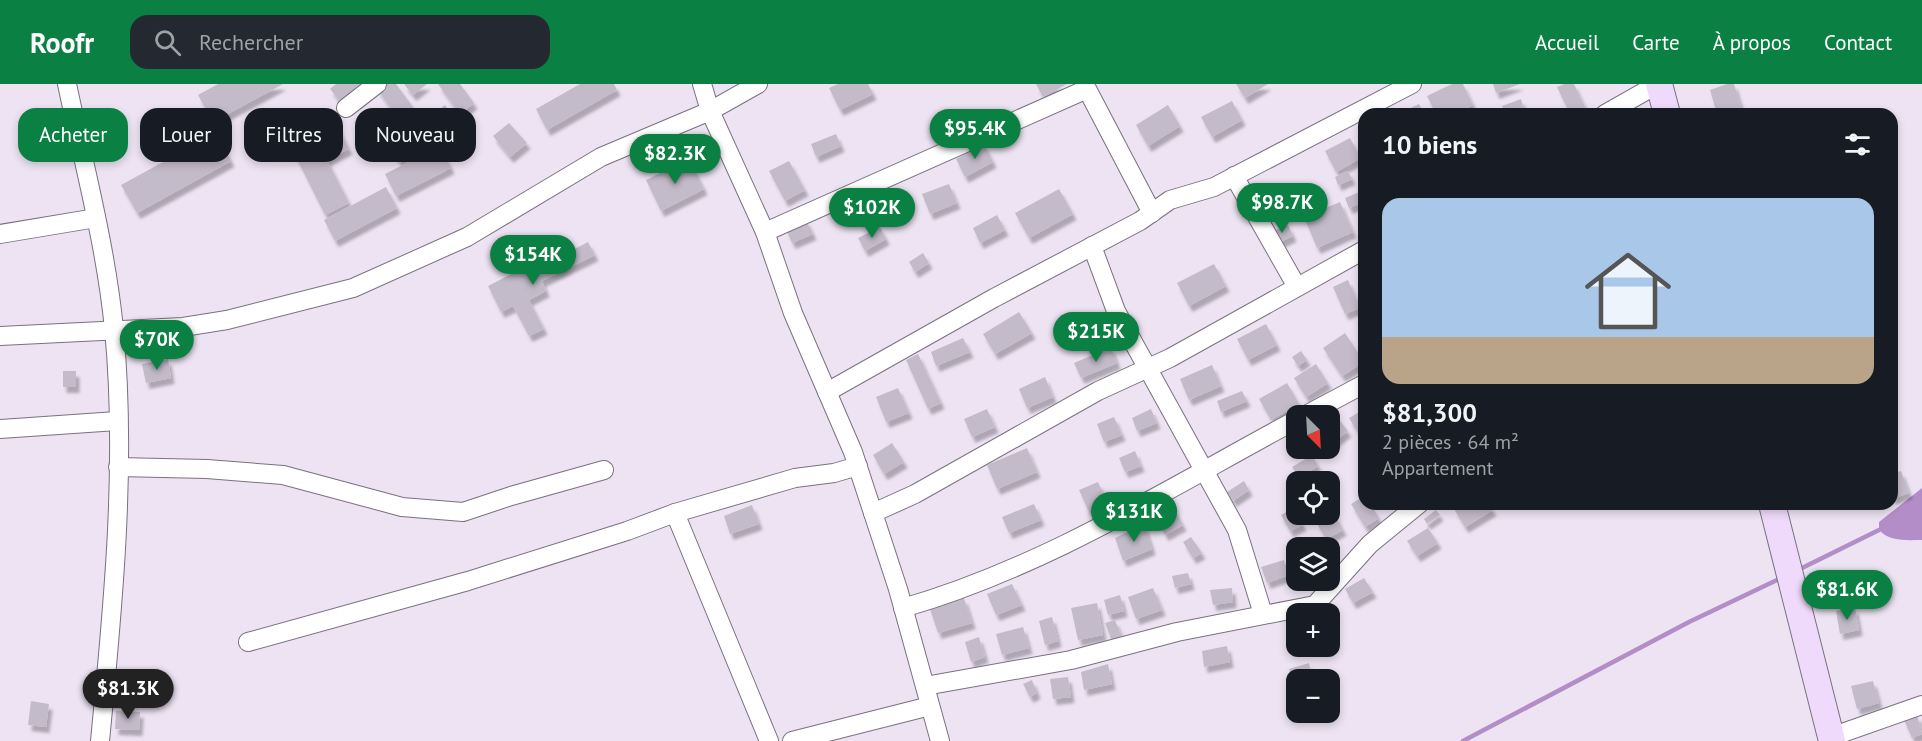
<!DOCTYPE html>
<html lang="fr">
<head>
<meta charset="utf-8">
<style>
	:root { --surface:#171b24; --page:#242831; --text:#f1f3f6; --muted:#9ea1a6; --accent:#0b8043 }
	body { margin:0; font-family:"PT Sans",sans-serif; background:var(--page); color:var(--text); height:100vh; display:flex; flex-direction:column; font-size:22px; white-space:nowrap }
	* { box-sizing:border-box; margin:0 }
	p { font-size:20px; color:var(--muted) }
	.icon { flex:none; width:33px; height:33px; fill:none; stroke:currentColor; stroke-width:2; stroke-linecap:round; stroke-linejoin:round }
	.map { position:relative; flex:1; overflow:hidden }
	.details { position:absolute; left:1358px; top:24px; width:540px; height:402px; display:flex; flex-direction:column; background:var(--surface); border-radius:18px; box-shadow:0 3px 9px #0003 }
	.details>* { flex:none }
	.guide { position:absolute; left:18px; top:24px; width:570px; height:54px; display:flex; gap:12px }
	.needle { width:39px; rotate:156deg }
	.controls { position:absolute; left:1286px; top:321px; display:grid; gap:12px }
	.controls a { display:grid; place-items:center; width:54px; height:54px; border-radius:12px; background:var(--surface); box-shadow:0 3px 9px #0003; font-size:30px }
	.price { position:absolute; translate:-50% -51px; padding:0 14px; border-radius:21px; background:var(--accent); color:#fff; font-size:20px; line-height:39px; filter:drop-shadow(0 2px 3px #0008) }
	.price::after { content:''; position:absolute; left:50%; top:36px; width:18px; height:14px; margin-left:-9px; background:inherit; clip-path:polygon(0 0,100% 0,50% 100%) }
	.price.selected { background:#222; color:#fff }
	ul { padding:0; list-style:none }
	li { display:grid; align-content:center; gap:12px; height:318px; padding:0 24px }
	li span { display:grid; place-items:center; height:186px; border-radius:18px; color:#555 }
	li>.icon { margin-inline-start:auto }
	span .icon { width:108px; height:108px; fill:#fffc; stroke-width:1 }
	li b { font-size:26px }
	h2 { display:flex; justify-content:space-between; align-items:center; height:72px; padding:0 24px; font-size:26px }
	.pill { padding:0 21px; border-radius:18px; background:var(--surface); box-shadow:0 3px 9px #0003; font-size:21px; line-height:54px }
	.pill.selected { background:var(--accent); color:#fff }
	header { display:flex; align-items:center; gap:36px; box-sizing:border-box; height:84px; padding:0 30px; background:var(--accent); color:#fff }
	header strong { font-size:28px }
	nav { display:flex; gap:33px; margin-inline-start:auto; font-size:21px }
	.search { width:420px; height:54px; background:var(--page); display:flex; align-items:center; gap:15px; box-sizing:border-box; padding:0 21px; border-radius:18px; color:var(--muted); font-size:22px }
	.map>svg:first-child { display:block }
	.water { fill:#b28dc7 }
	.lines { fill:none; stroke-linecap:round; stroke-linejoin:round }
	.stream { stroke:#b28dc7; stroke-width:4.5 }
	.building { fill:#c4bbca; filter:url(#shadow) }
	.street-casing { stroke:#7a717f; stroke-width:20 }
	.secondary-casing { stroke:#7a717f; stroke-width:28 }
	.street { stroke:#fff; stroke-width:18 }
	.secondary { stroke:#f0dafc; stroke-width:26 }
</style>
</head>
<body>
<header>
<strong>Roofr</strong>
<div class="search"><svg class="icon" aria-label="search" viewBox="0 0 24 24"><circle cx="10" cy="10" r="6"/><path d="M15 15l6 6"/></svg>Rechercher</div>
<nav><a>Accueil</a><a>Carte</a><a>À propos</a><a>Contact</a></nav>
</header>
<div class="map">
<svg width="1922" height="657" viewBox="0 0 1922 657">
	<defs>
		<filter id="shadow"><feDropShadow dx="3.5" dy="6" stdDeviation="1.5" flood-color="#0004"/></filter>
	</defs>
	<rect width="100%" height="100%" fill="#ede3f3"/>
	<path class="water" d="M1922 404V456C1907 456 1890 458 1879 446V438Z"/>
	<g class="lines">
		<g class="stream">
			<polyline points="1802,484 1879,446"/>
			<polyline points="1463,657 1689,538 1777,496"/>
		</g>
	</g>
	<g class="building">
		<polygon points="218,0 283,0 213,38 198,11"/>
		<polygon points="336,0 368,0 343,21 330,5"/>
		<polygon points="383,0 396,0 413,23 398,34 377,5"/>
		<polygon points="404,0 427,0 413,11"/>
		<polygon points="438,0 460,0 474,19 460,30"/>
		<polygon points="580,0 614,0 617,6 547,46 536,25"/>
		<polygon points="838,0 868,0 873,10 840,26 829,4"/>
		<polygon points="1036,0 1067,0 1043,13"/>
		<polygon points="1236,0 1268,0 1245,14"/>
		<polygon points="1452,0 1463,0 1473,21 1455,30 1436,30 1427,12"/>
		<polygon points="1493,0 1520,0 1496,9"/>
		<polygon points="1564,0 1574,0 1585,23 1570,30 1557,3"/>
		<polygon points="1727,0 1734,0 1743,30 1717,30 1710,6"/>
		<polygon points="1521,15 1524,26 1506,30 1502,22"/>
		<polygon points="1232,17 1242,36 1212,53 1201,33"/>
		<polygon points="1419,20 1424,30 1398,30"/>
		<polygon points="445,21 456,36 400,79 389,64"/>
		<polygon points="1168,21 1180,42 1148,62 1136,41"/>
		<polygon points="335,37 349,65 327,76 349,119 325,131 289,59"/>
		<polygon points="509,39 527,59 510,73 493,52"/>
		<polygon points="216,49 231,77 137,129 121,101"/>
		<polygon points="836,50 841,62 816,73 811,60"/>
		<polygon points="1350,54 1361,74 1336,88 1325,67"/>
		<polygon points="984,60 993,78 965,93 956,75"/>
		<polygon points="440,62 451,84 396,112 385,90"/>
		<polygon points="689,75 704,105 661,127 646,96"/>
		<polygon points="789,77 805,106 785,117 769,87"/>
		<polygon points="1348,87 1352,95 1338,101 1335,93"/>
		<polygon points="949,100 957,119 930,130 922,110"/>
		<polygon points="386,103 397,124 335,157 324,136"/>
		<polygon points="898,105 906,124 884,133 876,115"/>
		<polygon points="1059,105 1073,130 1029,154 1015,129"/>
		<polygon points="1364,106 1364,118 1349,124 1345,114"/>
		<polygon points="1340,118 1353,148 1317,164 1304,133"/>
		<polygon points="997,131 1005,146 980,159 973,144"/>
		<polygon points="806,136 813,150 792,159 786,145"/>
		<polygon points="1288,141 1293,152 1276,160 1271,148"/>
		<polygon points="880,143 886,155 865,167 858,154"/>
		<polygon points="588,158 595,171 542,197 546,207 529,216 544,245 529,252 513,222 501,228 488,202 537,177 540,183"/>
		<polygon points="923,169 929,179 915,188 909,178"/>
		<polygon points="1214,180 1226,202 1189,222 1177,199"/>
		<polygon points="1348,196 1360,224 1345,230 1333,203"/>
		<polygon points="1019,228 1032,249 995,270 983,250"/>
		<polygon points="1266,240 1277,261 1248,276 1237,255"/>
		<polygon points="1345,249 1364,278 1342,292 1323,264"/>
		<polygon points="963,254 970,268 936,282 931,268"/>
		<polygon points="1111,263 1117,279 1081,294 1074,279"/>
		<polygon points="1301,267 1307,276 1298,282 1292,273"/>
		<polygon points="918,270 941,319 928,325 906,276"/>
		<polygon points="168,275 171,294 146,299 142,280"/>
		<polygon points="1316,280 1328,299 1306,313 1294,294"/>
		<polygon points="1212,281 1221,302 1189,316 1180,295"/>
		<rect x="63" y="287" width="13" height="16"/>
		<polygon points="1045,293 1053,313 1027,324 1019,305"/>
		<polygon points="1287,299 1299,320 1271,336 1259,315"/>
		<polygon points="898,304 909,329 886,338 876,313"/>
		<polygon points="1242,307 1247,317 1221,328 1217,317"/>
		<polygon points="987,325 995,343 972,353 964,335"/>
		<polygon points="1151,325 1157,339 1137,347 1132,334"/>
		<polygon points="1361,327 1364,331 1364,348 1359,350 1349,334"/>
		<polygon points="1336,332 1348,347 1329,362 1329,337"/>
		<polygon points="1114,333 1122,351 1104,358 1097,340"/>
		<polygon points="892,359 904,378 884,390 873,371"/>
		<polygon points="1027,364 1037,388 997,405 987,381"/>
		<polygon points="1135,367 1141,382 1125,388 1119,374"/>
		<polygon points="1312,371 1318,382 1299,394 1292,383"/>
		<polygon points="1901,387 1909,409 1892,415 1892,390"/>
		<polygon points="1244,397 1249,406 1233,417 1227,408"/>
		<polygon points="1098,398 1107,418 1088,426 1079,406"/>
		<polygon points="1364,412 1364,420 1370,420 1379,434 1365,443 1351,420"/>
		<polygon points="1034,420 1041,436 1009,449 1002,433"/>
		<polygon points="1462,420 1489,420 1493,426 1465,443 1454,425"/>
		<polygon points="752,421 759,440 730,450 724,432"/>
		<polygon points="1173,423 1183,441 1165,451 1156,433"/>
		<polygon points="1293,424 1303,441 1290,447 1281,431"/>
		<polygon points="1436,426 1440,431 1427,440 1424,435"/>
		<polygon points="1334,429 1343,446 1326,455 1316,438"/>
		<polygon points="1144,440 1152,465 1123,477 1115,454"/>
		<polygon points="1428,444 1438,459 1417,472 1407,457"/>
		<polygon points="1191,453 1202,469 1193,474 1183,458"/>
		<polygon points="1284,476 1289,491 1267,499 1261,483"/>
		<polygon points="1188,489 1191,500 1175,504 1172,492"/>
		<polygon points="1364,494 1373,508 1353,519 1345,505"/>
		<polygon points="1012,500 1022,521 996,531 987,510"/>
		<polygon points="1153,504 1162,526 1136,535 1128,513"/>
		<polygon points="1232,504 1233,518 1213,521 1210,506"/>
		<polygon points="1120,511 1124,527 1108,531 1104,516"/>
		<polygon points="964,514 972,539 938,549 930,525"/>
		<polygon points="1097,519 1103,551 1078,556 1071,524"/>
		<polygon points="1855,524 1859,546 1840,550 1836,527"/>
		<polygon points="1052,533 1058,557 1045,561 1039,537"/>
		<polygon points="1115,536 1122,554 1112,557 1105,539"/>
		<polygon points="1023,543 1029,564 1002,571 996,550"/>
		<polygon points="979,553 985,573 971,578 965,558"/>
		<polygon points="1227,562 1230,578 1204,583 1202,567"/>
		<polygon points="1309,579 1313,596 1296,596 1295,606 1289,585"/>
		<polygon points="1108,580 1112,600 1084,606 1081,588"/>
		<polygon points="1068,593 1071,613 1053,615 1050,595"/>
		<polygon points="1032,596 1037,609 1030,613 1023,600"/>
		<polygon points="1873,597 1879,619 1857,625 1851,602"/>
		<polygon points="31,617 49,620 46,643 28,641"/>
		<polygon points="116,627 140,628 139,646 115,645"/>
		<polygon points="1917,631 1922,650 1912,654 1904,636"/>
	</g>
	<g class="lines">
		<g class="street-casing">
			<g id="street">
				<path d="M67 0C84 81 106 163 114 245 127 380 113 523 100 657"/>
				<polyline points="702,0 710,27 765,148 793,229 853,368 898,505 940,657"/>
				<polyline points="346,24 377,0"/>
				<polyline points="1605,30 1658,0"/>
				<polyline points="1234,92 1297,203"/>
				<polyline points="765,148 1087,5 1152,129"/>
				<polyline points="0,150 96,134"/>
				<polyline points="1092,162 1116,227 1237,446 1263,530"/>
				<polyline points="0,252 183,243 227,236 353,204 467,153 601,73 710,27 758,0"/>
				<polyline points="827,308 994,214 1140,137 1170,116 1214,103 1412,0"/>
				<polyline points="1304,332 1364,300"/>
				<polyline points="0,345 117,337"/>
				<polyline points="118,383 207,385 283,391 402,423 463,428 511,412 604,386"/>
				<polyline points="675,429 769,657"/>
				<polyline points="873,429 915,410 1098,307 1170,274 1364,166"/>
				<path d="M903 524C1043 484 1169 404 1296 336"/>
				<polyline points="248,558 468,497 627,447 675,429 795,394 834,389 858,382"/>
				<polyline points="925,602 1071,576 1177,548 1315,521 1370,460 1419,420"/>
				<polyline points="1831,653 1922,621"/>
				<polyline points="792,657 930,622"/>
			</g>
		</g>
		<g class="secondary-casing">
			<g id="secondary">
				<polyline points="1659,0 1667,30"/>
				<polyline points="1772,420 1832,657"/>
			</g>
		</g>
		<use href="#street" class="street"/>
		<use href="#secondary" class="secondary"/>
	</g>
</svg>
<div class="controls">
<a><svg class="needle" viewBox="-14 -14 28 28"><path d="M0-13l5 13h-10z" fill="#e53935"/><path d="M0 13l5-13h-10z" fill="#9ea1a6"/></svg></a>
<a><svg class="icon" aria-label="locate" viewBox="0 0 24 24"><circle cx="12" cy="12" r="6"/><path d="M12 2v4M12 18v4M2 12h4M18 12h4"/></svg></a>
<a><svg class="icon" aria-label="layers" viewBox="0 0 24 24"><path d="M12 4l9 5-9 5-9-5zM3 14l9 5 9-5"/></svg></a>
<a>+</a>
<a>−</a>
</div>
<b class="price" style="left:975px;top:76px">$95.4K</b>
<b class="price" style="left:675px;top:101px">$82.3K</b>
<b class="price" style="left:1282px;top:150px">$98.7K</b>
<b class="price" style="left:872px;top:155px">$102K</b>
<b class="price" style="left:533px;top:202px">$154K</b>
<b class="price" style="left:1096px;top:279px">$215K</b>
<b class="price" style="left:157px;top:287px">$70K</b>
<b class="price" style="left:1134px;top:459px">$131K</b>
<b class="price" style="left:1847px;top:537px">$81.6K</b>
<b class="price selected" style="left:128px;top:636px">$81.3K</b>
<div class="guide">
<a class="pill selected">Acheter</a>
<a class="pill">Louer</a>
<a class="pill">Filtres</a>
<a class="pill">Nouveau</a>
</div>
<section class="details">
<h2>10 biens<svg class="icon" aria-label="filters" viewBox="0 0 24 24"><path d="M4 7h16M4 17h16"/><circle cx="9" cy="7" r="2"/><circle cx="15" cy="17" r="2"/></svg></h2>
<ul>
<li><span style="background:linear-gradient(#a9c7e8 75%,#b9a48a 0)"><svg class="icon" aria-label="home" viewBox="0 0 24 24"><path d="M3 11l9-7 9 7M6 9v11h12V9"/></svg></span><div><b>$81,300</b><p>2 pièces · 64 m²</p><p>Appartement</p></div></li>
</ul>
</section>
</div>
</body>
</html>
